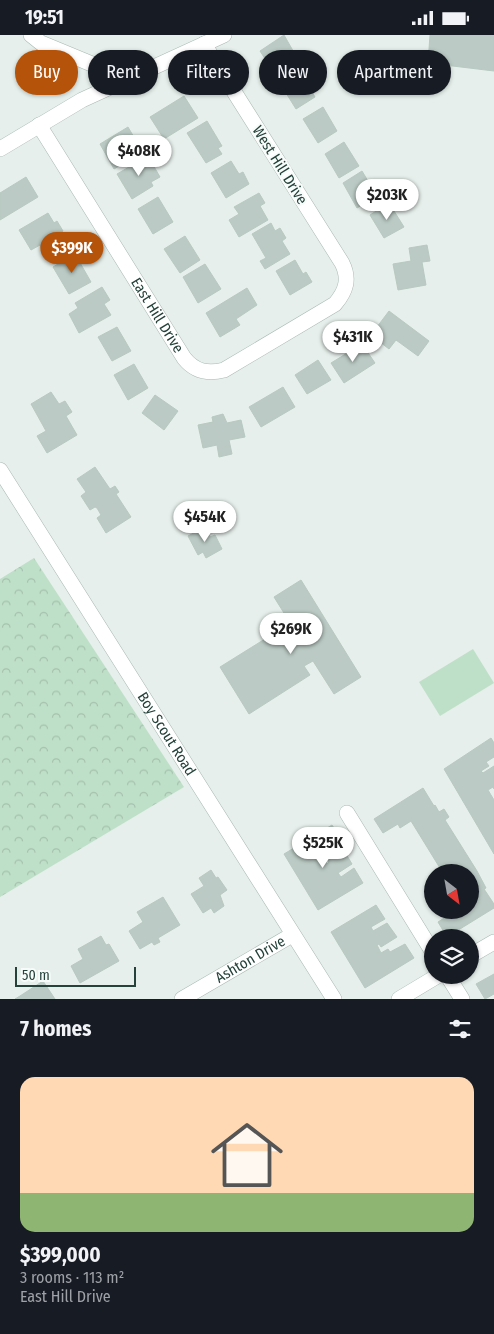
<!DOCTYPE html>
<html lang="en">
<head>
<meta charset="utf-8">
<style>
	:root { --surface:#171b24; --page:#242831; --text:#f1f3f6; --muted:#9ea1a6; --accent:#b45309 }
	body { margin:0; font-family:"Fira Sans Condensed",sans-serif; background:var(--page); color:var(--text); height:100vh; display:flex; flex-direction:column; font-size:19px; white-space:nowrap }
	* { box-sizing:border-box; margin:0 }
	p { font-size:16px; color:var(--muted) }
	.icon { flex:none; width:28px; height:28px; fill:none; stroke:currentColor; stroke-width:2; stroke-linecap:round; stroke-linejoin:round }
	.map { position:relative; height:964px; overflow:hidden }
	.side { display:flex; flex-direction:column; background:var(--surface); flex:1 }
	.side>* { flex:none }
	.hud { position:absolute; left:15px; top:15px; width:465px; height:45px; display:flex; gap:10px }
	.needle { width:32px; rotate:149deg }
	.buttons { position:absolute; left:424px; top:829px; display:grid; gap:10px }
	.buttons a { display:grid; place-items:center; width:55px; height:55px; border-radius:50%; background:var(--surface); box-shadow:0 1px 4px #0004; font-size:25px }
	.scale { position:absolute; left:15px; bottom:12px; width:121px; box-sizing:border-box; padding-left:5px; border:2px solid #24423a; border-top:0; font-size:14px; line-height:18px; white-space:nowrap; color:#24423a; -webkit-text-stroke:4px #f7fbf9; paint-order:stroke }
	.price { position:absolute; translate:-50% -42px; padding:0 11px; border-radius:18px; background:#fff; color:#222; font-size:16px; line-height:32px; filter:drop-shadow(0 1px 2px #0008) }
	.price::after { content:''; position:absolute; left:50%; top:30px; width:15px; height:11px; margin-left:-8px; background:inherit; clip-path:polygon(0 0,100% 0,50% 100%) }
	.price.on { background:var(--accent); color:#fff }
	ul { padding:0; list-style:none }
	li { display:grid; align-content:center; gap:10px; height:265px; padding:0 20px }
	li span { display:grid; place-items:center; height:155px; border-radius:15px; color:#555 }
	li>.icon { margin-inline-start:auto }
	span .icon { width:90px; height:90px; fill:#fffc; stroke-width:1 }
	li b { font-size:21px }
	h2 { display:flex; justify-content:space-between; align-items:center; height:60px; padding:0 20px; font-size:21px }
	.tag { padding:0 18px; border-radius:22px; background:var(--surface); box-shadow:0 1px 4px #0004; font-size:18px; line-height:45px }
	.tag.on { background:var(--accent); color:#fff }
	.status { display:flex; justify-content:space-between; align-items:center; height:35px; padding:0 25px; background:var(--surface); direction:ltr }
	.status svg { height:14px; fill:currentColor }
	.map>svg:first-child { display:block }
	.forest { fill:url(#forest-crowns) }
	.pitch { fill:#bfe0c8 }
	.building { fill:#bbcac4; stroke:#b8c9c2 }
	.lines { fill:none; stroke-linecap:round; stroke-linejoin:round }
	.minor-casing { stroke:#a8b8b2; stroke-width:16 }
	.minor { stroke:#fff; stroke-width:15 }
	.labels { text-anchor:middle; stroke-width:4; stroke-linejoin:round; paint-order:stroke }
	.street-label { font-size:15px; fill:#24423a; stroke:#f7fbf9 }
</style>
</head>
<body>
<div class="status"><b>19:51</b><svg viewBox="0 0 49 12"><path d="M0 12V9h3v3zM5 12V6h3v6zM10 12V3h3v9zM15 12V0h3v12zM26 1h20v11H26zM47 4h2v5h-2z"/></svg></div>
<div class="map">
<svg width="494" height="964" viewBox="0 0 494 964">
	<defs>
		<pattern id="forest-crowns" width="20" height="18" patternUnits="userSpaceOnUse" patternTransform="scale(1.25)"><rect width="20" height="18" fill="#bfe0c8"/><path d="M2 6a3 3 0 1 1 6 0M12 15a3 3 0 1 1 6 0" fill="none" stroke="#a4c1ad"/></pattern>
	</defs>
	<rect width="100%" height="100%" fill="#e6efeb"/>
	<polygon class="forest" points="34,523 184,752 0,862 0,544"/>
	<polygon class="pitch" points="473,614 494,648 440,681 419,647"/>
	<g class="building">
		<polygon points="284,0 296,21 273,36 260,16"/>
		<polygon points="430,0 494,0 494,36 428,28"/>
		<polygon points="301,38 315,62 296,74 281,50"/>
		<polygon points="184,61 198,83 164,104 150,82"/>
		<polygon points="323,72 337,96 318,108 303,84"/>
		<polygon points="207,86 222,111 218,113 222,119 206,128 187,98"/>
		<polygon points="128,92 135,104 127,109 134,122 114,134 100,109"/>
		<polygon points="344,107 359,131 339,143 325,119"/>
		<polygon points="148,121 160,142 151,147 153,151 132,164 117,139"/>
		<polygon points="231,126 239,139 243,137 249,149 226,163 211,138"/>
		<polygon points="362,136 377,161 357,173 343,148"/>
		<polygon points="26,142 38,162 0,185 0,158"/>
		<polygon points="259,158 265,168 260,171 268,185 239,202 229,185 239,179 234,172"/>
		<polygon points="158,162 173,187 153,199 138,174"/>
		<polygon points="389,168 404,192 384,203 370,180"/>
		<polygon points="48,178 54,188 57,186 63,196 60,198 68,211 47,223 40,210 31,215 19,195"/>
		<polygon points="271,188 275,196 280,193 286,203 282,206 290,219 265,234 260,226 266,223 252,199"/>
		<polygon points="185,201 200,225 180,238 164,214"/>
		<polygon points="427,210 430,226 422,227 426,250 398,255 393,229 411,226 409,213"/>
		<polygon points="75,219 91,247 69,259 53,232"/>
		<polygon points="295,225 303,239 306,237 312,247 290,260 276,236"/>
		<polygon points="205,229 221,254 198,268 183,242"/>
		<polygon points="102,252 110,265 104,269 111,280 79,298 69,279 78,273 75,268"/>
		<polygon points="247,253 257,270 236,284 240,290 220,302 206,278"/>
		<polygon points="389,276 429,306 418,321 396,305 389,314 371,300"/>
		<polygon points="117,292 131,316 112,326 98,302"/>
		<polygon points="362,309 375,328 344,348 331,328"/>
		<polygon points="318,325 331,345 307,359 295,340"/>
		<polygon points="134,329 148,353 128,365 114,340"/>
		<polygon points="283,352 295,372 261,392 249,372"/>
		<polygon points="51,357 59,369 65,366 72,377 66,381 77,400 47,418 37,401 46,396 31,369"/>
		<polygon points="155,360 178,376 164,395 142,378"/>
		<polygon points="223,379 227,388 241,385 245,402 229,405 232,419 219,422 217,410 203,413 198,390 213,387 212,382"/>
		<polygon points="95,432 110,454 115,451 119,457 116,459 131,482 106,498 97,483 101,480 97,473 95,472 90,475 81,461 86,457 77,444"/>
		<polygon points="205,492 210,502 215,500 222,514 206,523 203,517 198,520 188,501"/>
		<polygon points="301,545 361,642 334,659 313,626 304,631 310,640 249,679 220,632 281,594 288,605 297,599 274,562"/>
		<polygon points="491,703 494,708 494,722 486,727 489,731 481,736 483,738 494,731 494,754 493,752 488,755 494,765 494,819 444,734"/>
		<polygon points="423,753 434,771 435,770 439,777 444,774 449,782 445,785 477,836 486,853 484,854 494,869 494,873 447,902 438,887 452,878 450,875 470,875 470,838 443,838 411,786 400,793 398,789 383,798 374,784"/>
		<polygon points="332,790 341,804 327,813 330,817 323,822 327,829 329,827 327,824 343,814 352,829 338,838 341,842 354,833 363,848 318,875 284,819"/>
		<polygon points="211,835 216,843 218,842 227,855 220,860 224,871 214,878 211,873 203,878 191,859 204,851 199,843"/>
		<polygon points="163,862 180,890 158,903 160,907 154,910 152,907 140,914 129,896 143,887 137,877"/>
		<polygon points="376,870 385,884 371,892 373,896 387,888 397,902 381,912 379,909 377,910 381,918 388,914 390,917 405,909 414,923 365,953 331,897"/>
		<polygon points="101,901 106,910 109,909 119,926 80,948 71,931 83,924 78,914"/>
		<polygon points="494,939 494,959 485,964 476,949"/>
		<polygon points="43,946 55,964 15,964 20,961"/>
	</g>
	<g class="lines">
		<g class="minor-casing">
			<g id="minor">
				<polyline points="31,0 41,8 128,44"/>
				<path id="s1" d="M39 90 184 323C195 337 208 339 224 335L335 269C346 256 350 244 342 228L204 9"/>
				<polyline points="0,114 82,65 224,0"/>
				<path id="s2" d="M0 435 334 964"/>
				<polyline points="347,778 432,916"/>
				<polyline points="470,921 494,907"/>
				<polyline points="447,940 462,964"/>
				<path id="s3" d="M182 964 292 900"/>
				<polyline points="399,964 439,940"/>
			</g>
		</g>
		<use href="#minor" class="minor"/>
	</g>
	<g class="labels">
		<g class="street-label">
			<text transform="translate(280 130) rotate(58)" y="5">West Hill Drive</text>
			<text dy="5" stroke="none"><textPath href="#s1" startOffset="224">East Hill Drive</textPath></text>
			<text dy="5" stroke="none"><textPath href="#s2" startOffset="312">Boy Scout Road</textPath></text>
			<text dy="5" stroke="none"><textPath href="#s3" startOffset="79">Ashton Drive</textPath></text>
		</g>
	</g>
</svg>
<div class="buttons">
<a><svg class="needle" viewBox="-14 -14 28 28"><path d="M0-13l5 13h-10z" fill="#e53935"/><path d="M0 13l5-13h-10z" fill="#9ea1a6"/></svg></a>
<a><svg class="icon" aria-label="layers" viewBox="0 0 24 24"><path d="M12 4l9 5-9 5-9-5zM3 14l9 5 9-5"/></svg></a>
</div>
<div class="scale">50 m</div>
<b class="price" style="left:139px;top:142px">$408K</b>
<b class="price" style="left:387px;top:186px">$203K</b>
<b class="price on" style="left:72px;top:239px">$399K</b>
<b class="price" style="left:353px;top:328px">$431K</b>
<b class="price" style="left:205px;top:508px">$454K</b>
<b class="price" style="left:291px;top:620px">$269K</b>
<b class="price" style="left:323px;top:834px">$525K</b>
<div class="hud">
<a class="tag on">Buy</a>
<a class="tag">Rent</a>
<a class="tag">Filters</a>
<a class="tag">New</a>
<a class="tag">Apartment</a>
</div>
</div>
<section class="side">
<h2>7 homes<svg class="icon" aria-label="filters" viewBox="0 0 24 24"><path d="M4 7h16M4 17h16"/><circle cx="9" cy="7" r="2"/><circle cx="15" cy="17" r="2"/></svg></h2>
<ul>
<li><span style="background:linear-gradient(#ffd9b3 75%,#8fb573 0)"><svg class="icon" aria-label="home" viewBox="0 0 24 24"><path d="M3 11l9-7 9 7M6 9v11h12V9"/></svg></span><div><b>$399,000</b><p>3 rooms · 113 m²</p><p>East Hill Drive</p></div></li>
</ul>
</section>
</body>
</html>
